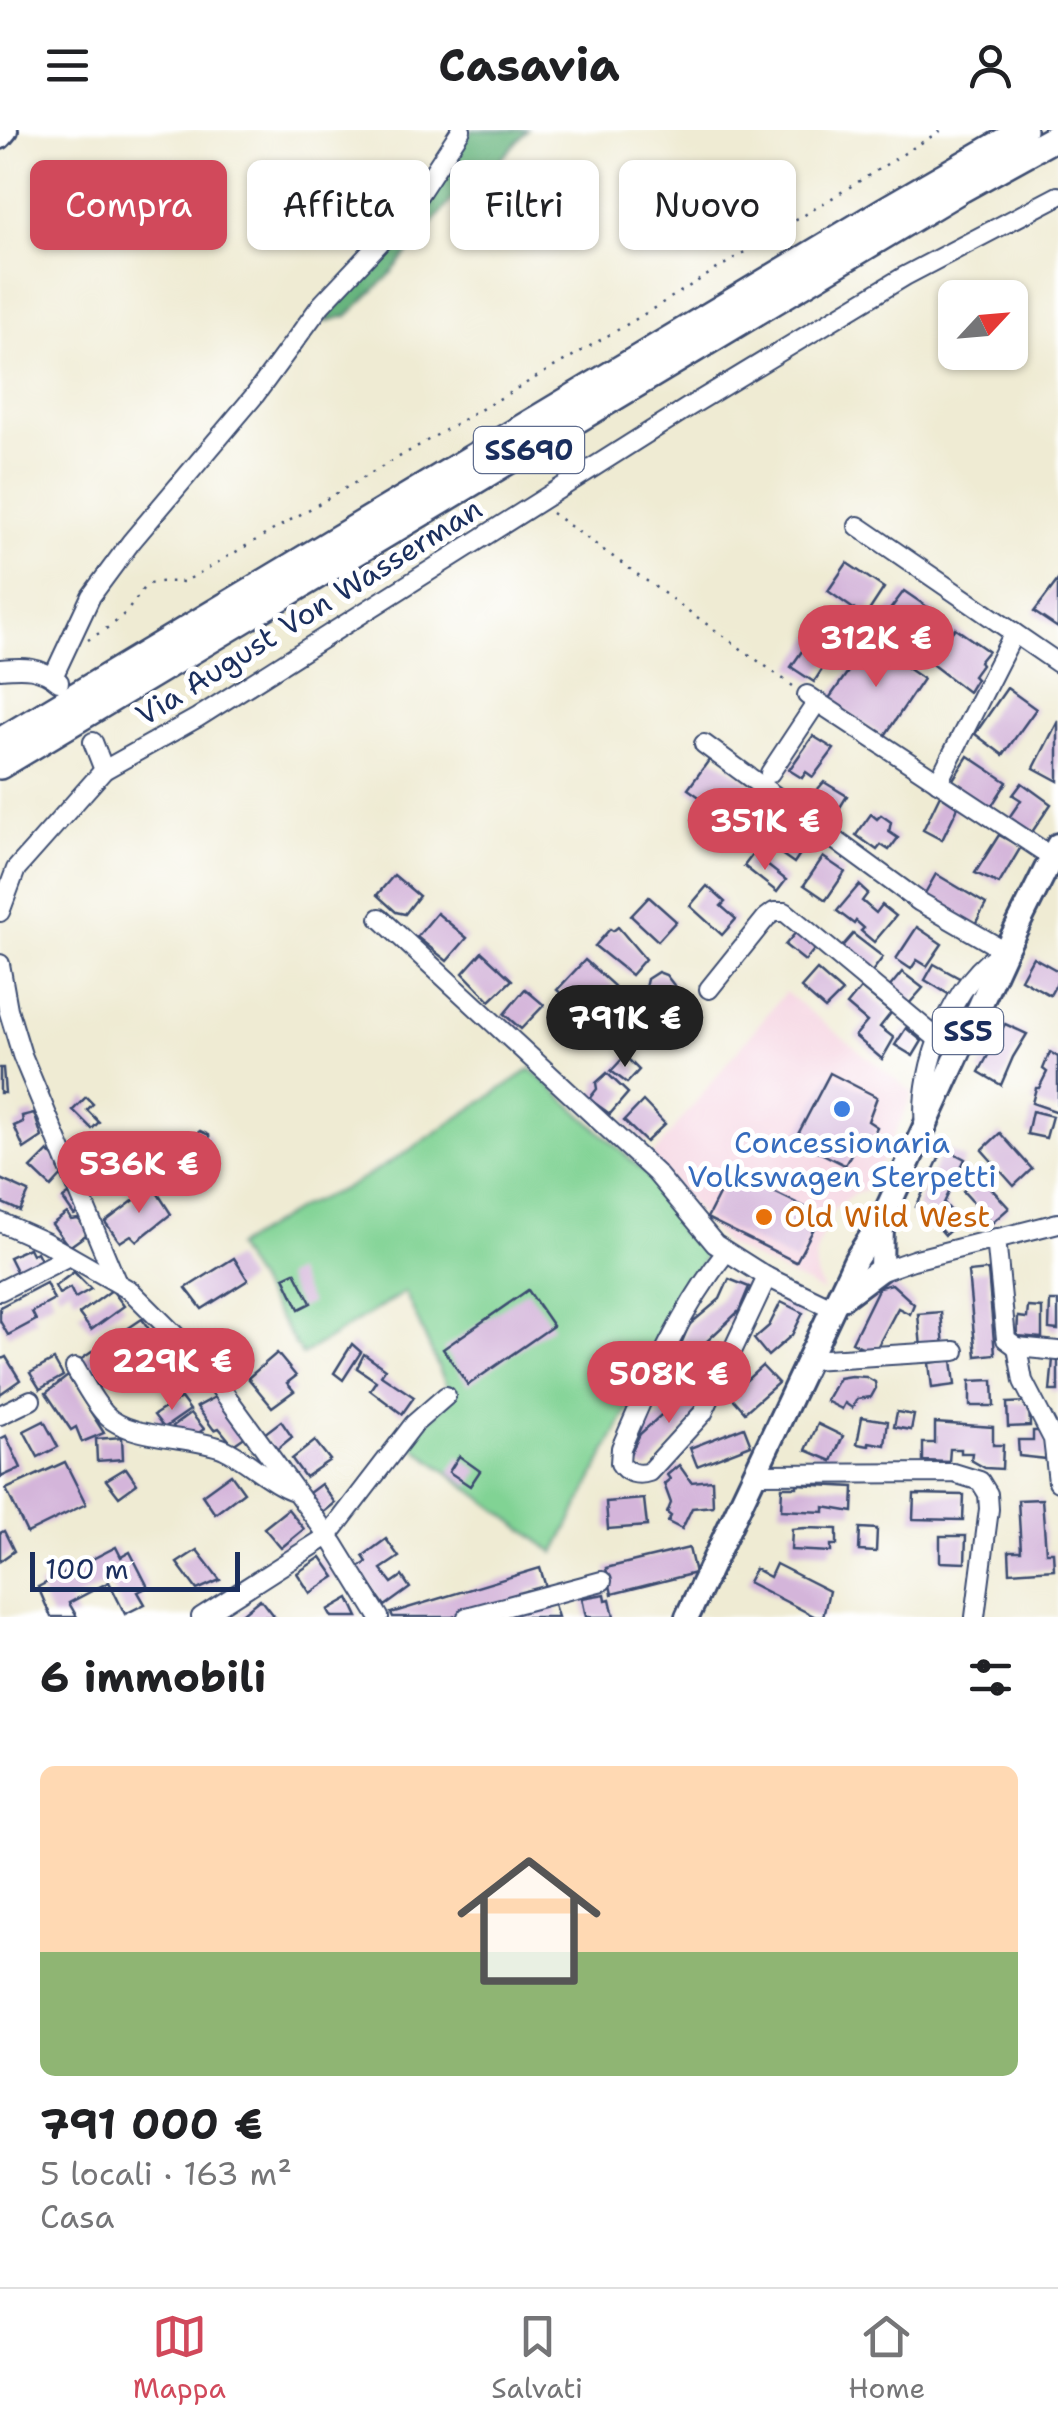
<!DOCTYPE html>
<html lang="it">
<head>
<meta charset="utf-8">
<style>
	:root { --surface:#fff; --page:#f2f2f2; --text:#202124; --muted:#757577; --line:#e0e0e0; --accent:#d1495b }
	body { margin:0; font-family:"Shantell Sans",sans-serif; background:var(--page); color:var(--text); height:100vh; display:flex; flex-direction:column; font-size:38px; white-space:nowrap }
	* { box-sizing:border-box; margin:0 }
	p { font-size:32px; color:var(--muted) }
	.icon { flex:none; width:55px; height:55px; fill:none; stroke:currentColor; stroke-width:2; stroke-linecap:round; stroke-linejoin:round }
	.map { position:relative; height:1487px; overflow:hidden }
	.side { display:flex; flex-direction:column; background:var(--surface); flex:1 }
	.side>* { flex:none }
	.guide { position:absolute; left:30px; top:30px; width:1000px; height:90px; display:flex; gap:20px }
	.needle { width:65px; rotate:64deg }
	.buttons { position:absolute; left:938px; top:150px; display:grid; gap:20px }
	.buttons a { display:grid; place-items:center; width:90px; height:90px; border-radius:15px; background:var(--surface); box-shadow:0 2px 8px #0004; font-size:50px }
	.scale { position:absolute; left:30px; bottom:25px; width:210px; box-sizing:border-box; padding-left:10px; border:5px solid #1b2f5e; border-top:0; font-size:28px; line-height:35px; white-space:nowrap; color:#1b2f5e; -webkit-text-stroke:8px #fff; paint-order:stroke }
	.price { position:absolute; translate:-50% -85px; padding:0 22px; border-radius:35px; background:var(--accent); color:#fff; font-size:32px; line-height:65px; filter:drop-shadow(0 2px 5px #0008) }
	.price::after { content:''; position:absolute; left:50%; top:60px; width:30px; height:22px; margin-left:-15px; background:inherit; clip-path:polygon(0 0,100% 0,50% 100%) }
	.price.on { background:#222; color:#fff }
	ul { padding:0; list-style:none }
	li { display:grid; align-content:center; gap:20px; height:530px; padding:0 40px }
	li+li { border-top:2px solid var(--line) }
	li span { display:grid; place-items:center; height:310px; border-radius:15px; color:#555 }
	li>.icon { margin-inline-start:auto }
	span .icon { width:180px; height:180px; fill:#fffc; stroke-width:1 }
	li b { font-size:42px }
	h2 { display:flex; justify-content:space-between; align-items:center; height:120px; padding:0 40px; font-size:42px }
	.chip { padding:0 35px; border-radius:15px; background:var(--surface); box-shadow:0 2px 8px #0004; font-size:35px; line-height:90px }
	.chip.on { background:var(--accent); color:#fff }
	header { display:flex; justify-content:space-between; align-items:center; height:130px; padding:0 40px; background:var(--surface); font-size:45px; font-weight:700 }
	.dock { display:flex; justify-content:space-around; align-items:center; height:140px; border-top:2px solid var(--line); background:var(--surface); font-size:28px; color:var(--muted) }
	.dock a { display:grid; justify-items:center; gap:5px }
	.dock .on { color:var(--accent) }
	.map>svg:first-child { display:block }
	.built { fill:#f4cfde }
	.green { fill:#81d394; stroke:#4e8179; stroke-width:2.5 }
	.forest { fill:#68b57e; stroke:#42726e; stroke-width:2.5 }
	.building { fill:#d4b5da }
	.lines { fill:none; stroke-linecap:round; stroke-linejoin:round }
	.minor-casing { stroke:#3b4b70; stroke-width:22 }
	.major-casing { stroke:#3b4b70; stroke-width:28 }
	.highway-casing { stroke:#3b4b70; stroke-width:30 }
	.path { stroke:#3b4b70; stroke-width:2.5; stroke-dasharray:2.5 8; stroke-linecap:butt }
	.minor { stroke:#fff; stroke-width:18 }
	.major { stroke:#fff; stroke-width:22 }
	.highway { stroke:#fff; stroke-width:25 }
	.shop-dot { fill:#3f7fe0; stroke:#fff; stroke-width:4 }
	.food-dot { fill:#e8710a; stroke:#fff; stroke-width:4 }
	.labels { text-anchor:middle; stroke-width:10; stroke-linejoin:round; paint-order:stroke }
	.shield { fill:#fff; stroke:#5f6d8e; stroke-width:2.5 }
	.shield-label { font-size:28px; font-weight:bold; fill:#1b2f5e }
	.street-label { font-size:30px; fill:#1b2f5e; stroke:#fff }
	.shop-label { font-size:30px; fill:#366cbe; stroke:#fff }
	.food-label { font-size:30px; fill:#c56008; stroke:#fff; text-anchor:start }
</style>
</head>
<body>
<header><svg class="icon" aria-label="menu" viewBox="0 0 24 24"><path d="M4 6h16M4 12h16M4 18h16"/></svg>Casavia<svg class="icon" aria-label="person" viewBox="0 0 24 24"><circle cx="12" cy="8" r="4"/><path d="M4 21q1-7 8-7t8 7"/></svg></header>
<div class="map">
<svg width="1058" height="1487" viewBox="0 0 1058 1487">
	<rect width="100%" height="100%" fill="#fff"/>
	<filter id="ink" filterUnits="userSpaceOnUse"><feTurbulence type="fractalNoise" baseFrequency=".01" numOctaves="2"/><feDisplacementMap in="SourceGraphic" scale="20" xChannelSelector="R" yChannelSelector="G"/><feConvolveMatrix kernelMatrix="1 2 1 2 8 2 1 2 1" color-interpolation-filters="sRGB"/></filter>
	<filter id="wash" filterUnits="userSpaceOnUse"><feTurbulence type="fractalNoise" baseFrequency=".0048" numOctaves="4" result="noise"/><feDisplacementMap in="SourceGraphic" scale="40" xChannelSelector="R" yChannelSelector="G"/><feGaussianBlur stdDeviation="2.25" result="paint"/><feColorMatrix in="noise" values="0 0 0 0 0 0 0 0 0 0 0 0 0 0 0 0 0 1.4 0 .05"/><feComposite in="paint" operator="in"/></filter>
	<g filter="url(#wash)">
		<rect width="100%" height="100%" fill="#efebd3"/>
		<polygon class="built" points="785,862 913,963 870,1058 850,1066 833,1080 822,1105 815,1126 816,1145 823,1162 725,1114 651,1027"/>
		<polygon class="green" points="531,939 671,1066 679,1102 710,1116 555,1423 407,1312 452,1268 405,1162 302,1225 235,1117 300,1077 348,1057 402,1025"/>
		<polygon class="forest" points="472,0 527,0 497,34 461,59 388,147 347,186 324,192 394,110"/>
		<g id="blocks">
			<g class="building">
				<polygon points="847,433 884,458 865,487 828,461"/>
				<polygon points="1058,450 1058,498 1034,482"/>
				<polygon points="904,461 942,487 919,523 877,497"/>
				<polygon points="827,485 848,499 814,552 791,537"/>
				<polygon points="955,498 988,521 979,532 981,535 973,546 976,549 968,562 929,532"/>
				<polygon points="869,512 923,549 884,607 828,570"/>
				<polygon points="1007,558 1036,579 1003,625 975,604"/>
				<polygon points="1058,591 1058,651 1034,638"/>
				<polygon points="813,606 834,619 813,647 806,642 802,648 789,640"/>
				<polygon points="712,626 816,700 794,733 688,659"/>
				<polygon points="968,626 1007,652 989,680 950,654"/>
				<polygon points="824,652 847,666 836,684 810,668"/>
				<polygon points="1022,653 1051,674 1030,705 1008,689 1021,670 1013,665"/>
				<polygon points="940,665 958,677 942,710 923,700"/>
				<polygon points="871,684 877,689 881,685 891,692 889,702 898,708 889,720 881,715 877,720 856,705"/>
				<polygon points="999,705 1021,717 999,754 975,743"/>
				<polygon points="753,724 786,750 777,762 744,736"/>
				<polygon points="823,727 845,742 826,770 804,755"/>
				<polygon points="936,744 986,774 974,796 924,765"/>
				<polygon points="394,745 419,766 405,784 396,782 377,765"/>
				<polygon points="859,755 868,763 862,771 876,783 882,775 896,786 874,812 861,801 864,798 856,791 854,794 837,781"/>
				<polygon points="707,756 725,772 721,776 736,789 722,805 690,776"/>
				<polygon points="649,767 676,791 658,811 631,786"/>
				<polygon points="437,783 467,808 447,831 417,807"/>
				<polygon points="618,797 645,829 631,845 595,816 610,799 613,801"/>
				<polygon points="917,797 942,814 927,836 917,830 911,839 896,829"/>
				<polygon points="798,800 817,816 805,831 785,815"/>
				<polygon points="853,804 883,827 871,843 839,820"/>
				<polygon points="482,822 512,850 490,871 463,843"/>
				<polygon points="1033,827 1058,841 1058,851 1050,865 1021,849"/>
				<polygon points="585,830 614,856 587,886 557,860"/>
				<polygon points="934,834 961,849 950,865 925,850"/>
				<polygon points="817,840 842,862 825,879 801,858"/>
				<polygon points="658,842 666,845 684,868 674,882 645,858 647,849"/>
				<polygon points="902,842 923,858 907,876 888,859"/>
				<polygon points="861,858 891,883 880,897 894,908 882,929 855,906 867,892 847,875"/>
				<polygon points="525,859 544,875 521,899 504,884"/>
				<polygon points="627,873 652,895 640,914 625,900 621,904 609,894"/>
				<polygon points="1005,894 1027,904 1013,927 1001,955 979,942"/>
				<polygon points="906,898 922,911 913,926 895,915"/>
				<polygon points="1050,922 1058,927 1058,982 1032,973 1036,958 1039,958 1047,942 1043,939"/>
				<polygon points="625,926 639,940 627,953 611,941"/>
				<polygon points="0,938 3,938 5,963 0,963"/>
				<polygon points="607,943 628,963 610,984 589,969 597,959 596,953"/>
				<polygon points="830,943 877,967 868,991 877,997 867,1018 856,1015 845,1035 795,1010"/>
				<polygon points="86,967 93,974 87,980 99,992 92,999 73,980"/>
				<polygon points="643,971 665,994 646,1012 624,991"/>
				<polygon points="1032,981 1052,986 1046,1008 1027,1004"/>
				<polygon points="34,983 42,1007 24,1019 14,996 23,992 22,986"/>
				<polygon points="200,1001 209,1005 210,1014 202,1019 203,1025 196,1031 187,1031 198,1038 185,1046 169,1040 168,1029 175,1024 174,1012 188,1003 194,1006"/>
				<polygon points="1000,1003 1032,1039 1014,1056 982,1020"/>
				<polygon points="124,1008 140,1031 131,1038 114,1015"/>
				<polygon points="944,1018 965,1029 944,1073 960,1091 945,1105 924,1081 916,1077"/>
				<polygon points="48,1021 63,1036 59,1039 64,1043 51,1057 31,1038"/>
				<polygon points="731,1041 821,1085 796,1132 707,1088"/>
				<polygon points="980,1046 1009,1078 992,1093 963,1061"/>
				<polygon points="0,1049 29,1062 20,1081 0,1072"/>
				<polygon points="153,1056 171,1084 137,1111 131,1105 120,1112 105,1092"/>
				<polygon points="73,1062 82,1082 74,1085 63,1069"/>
				<polygon points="67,1083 71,1090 78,1089 90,1102 69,1117 52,1094"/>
				<polygon points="29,1118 32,1124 37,1122 44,1136 19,1147 9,1127"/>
				<polygon points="234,1128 248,1150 202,1179 186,1158"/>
				<polygon points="988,1140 995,1224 976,1226 968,1142"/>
				<polygon points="74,1142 91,1159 75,1168 70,1158 59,1164 55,1156"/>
				<polygon points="295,1142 311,1173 299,1179 284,1147"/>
				<polygon points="729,1149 749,1157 739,1181 705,1213 696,1235 676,1226 689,1195 720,1169"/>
				<polygon points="46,1153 54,1170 32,1182 36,1190 8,1205 0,1191 0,1177"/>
				<polygon points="892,1154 914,1174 910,1184 898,1178 874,1223 852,1212 879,1157"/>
				<polygon points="112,1160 124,1176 91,1200 79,1184"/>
				<polygon points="528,1160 553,1196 468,1255 443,1219"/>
				<polygon points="1050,1171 1058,1171 1058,1200 1049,1199"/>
				<polygon points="781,1172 803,1183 792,1205 768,1226 754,1209 769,1196"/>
				<polygon points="1028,1177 1042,1178 1042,1208 1017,1206 1018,1187 1027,1188"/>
				<polygon points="941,1182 944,1217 921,1218 918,1184"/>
				<polygon points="142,1189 163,1220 139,1236 118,1205"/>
				<polygon points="105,1213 123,1239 99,1257 80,1230"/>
				<polygon points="352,1214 361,1222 343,1250 334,1243"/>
				<polygon points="277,1223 296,1246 287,1253 294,1261 272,1277 248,1248"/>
				<polygon points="364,1224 385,1239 381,1245 414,1267 402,1284 370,1260 376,1251 357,1238"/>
				<polygon points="6,1227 20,1250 0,1264 0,1230"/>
				<polygon points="1053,1229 1058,1229 1058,1261 1050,1261"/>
				<polygon points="54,1230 63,1246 40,1259 30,1243"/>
				<polygon points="952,1230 955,1255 932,1258 929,1233"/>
				<polygon points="190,1236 203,1256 189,1264 175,1243"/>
				<polygon points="762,1236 778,1253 745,1282 730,1265"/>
				<polygon points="68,1246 104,1303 82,1312 76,1297 71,1300 46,1263"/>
				<polygon points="851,1246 866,1247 875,1252 876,1258 871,1267 857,1269 852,1278 845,1273 842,1279 826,1271 839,1248"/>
				<polygon points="690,1247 710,1257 695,1287 647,1340 627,1330 640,1304 680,1268"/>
				<polygon points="993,1250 994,1276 970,1276 970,1251"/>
				<polygon points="219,1265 246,1306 233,1315 219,1298 214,1300 197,1277"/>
				<polygon points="181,1268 190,1280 164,1298 154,1285"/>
				<polygon points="1029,1272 1030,1296 1008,1297 1007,1273"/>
				<polygon points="897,1282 914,1285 911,1300 894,1297"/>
				<polygon points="191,1283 204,1299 194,1306 177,1303 173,1296"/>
				<polygon points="862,1287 888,1291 885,1315 869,1312 869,1316 857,1314"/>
				<polygon points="44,1291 58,1317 38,1327 24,1301"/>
				<polygon points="281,1291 292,1307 275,1321 264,1304"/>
				<polygon points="935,1293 993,1297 993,1315 1003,1315 1002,1339 985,1338 971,1330 972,1323 961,1323 961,1319 950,1319 949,1332 923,1331 923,1313 935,1313"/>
				<polygon points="818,1294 843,1306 832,1331 806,1320"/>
				<polygon points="744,1297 751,1315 697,1336 690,1318"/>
				<polygon points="1033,1301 1044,1301 1047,1329 1019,1326 1018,1310 1033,1310"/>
				<polygon points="6,1306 21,1338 1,1347 0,1309"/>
				<polygon points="122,1307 123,1329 97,1331 96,1309"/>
				<polygon points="315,1311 330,1330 305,1347 292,1329"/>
				<polygon points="459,1326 480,1341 470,1356 449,1342"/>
				<polygon points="65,1332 86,1374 27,1403 6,1359"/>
				<polygon points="679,1335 691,1352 712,1350 713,1376 692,1378 682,1399 668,1392 671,1386 667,1383 671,1373 664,1354 670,1349 667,1345"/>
				<polygon points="126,1338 137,1354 119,1367 106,1350"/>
				<polygon points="231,1344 244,1362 215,1384 202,1365"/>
				<polygon points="321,1354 335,1373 319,1386 305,1366"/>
				<polygon points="797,1354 854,1357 853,1382 824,1377 824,1382 781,1380 782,1357 797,1357"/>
				<polygon points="914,1364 964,1365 963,1390 913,1389"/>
				<polygon points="644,1369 647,1396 608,1399 606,1372"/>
				<polygon points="1042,1369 1046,1422 1053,1422 1054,1439 1010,1442 1009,1421 1021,1421 1018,1370"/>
				<polygon points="288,1379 304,1399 281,1418 264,1398"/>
				<polygon points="805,1398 837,1399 837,1415 831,1415 831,1422 791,1420 792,1399"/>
				<polygon points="860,1398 877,1399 876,1422 859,1421"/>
				<polygon points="4,1401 14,1421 0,1431 0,1403"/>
				<polygon points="940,1406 966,1406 965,1433 940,1432"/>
				<polygon points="386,1409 399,1427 381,1439 392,1453 402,1446 410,1458 385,1476 358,1438 367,1432 363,1426"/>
				<polygon points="116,1417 121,1427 130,1422 148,1457 138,1462 145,1474 125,1484 109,1452 69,1473 77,1487 51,1487 38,1457"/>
				<polygon points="689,1418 695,1443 612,1464 606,1438"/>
				<polygon points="197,1420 220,1450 197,1460 177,1433"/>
				<polygon points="321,1427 335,1447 310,1463 297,1443"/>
				<polygon points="776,1434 829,1461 823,1487 816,1487 748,1452 755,1439 770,1447"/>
				<polygon points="540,1438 546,1457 527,1461 529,1467 452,1487 393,1487 391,1483"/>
				<polygon points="605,1464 606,1470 610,1469 614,1487 586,1487 582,1468"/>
				<polygon points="349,1468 358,1487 332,1487 328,1480"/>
				<polygon points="260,1469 274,1487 238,1487"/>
				<polygon points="553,1471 558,1487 503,1487 503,1486"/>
			</g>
		</g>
	</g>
	<g filter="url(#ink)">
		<use href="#blocks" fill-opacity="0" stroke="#3b4b70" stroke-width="2.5"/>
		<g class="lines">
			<g class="minor-casing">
				<g id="minor">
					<polyline points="858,396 1058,533"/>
					<path d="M0 539C24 537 40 536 59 552"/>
					<polyline points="53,547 91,466 131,412 255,265 321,175 404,87 461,0"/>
					<polyline points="807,565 1052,727"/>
					<polyline points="93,612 104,640"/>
					<polyline points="704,614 920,772 1005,821"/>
					<polyline points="770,643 817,572"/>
					<polyline points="938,652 1014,503"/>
					<polyline points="0,782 16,739 104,640 197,588 687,278 905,146 1058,66"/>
					<polyline points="380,788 656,1043 715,1114 767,1147 834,1179"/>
					<polyline points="0,834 8,879 22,925 116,1151"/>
					<polyline points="709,859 766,788 774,782 785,782 939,910"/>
					<path d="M925 994C918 941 954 845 1005 821"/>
					<polyline points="0,1092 45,1112 131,1161 200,1230 334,1414 379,1487"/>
					<polyline points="996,1108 1006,1209 1017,1217 1058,1221"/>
					<path d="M726 1122C679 1182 651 1249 621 1318L620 1333C626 1343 638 1346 649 1342L703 1283 767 1147"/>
					<polyline points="879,1142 913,1130 1058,1093"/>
					<polyline points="0,1161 69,1126"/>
					<polyline points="1017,1217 1023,1251 1053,1309 1058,1352"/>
					<polyline points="810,1230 955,1221"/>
					<path d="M75 1238C84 1253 93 1271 105 1284 127 1309 192 1306 224 1319 248 1330 266 1350 291 1360"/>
					<polyline points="0,1285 31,1270"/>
					<polyline points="756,1344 954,1343 980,1351 988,1364 989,1379 975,1487"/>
					<polyline points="201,1487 328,1406 414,1294 446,1266"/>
					<polyline points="467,1487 602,1451"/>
				</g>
			</g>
			<g class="major-casing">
				<g id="major">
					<polyline points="0,7 6,0"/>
					<polyline points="841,1169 881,1139 882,1093"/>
					<polyline points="687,1487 856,1129 882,1090 1005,821 1058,715"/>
				</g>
			</g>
			<g class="highway-casing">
				<g id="highway">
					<polyline points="0,611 883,81 1023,0"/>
					<polyline points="0,636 962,59 1058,6"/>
				</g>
			</g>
			<g class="path">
				<polyline points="552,383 793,556"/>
				<path d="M88 510C99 503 112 496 121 487 152 457 131 450 184 452L633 191 942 0"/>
			</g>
			<use href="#minor" class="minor"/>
			<use href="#major" class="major"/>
			<use href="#highway" class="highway"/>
		</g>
	</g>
	<circle class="shop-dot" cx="842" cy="979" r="10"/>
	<circle class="food-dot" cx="764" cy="1087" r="10"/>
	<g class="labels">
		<g class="shield">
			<rect x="474" y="297" width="110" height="46" rx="8"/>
			<rect x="933" y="878" width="70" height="46" rx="8"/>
		</g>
		<g class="shield-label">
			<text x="529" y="330">SS690</text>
			<text x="968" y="911">SS5</text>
		</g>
		<g class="street-label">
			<text transform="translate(309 482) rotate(-32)" y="10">Via August Von Wasserman</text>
		</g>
		<g class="shop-label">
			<text x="842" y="1023">Concessionaria<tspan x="842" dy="34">Volkswagen Sterpetti</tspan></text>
		</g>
		<g class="food-label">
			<text x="784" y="1097">Old Wild West</text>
		</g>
	</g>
</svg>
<div class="buttons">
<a><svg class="needle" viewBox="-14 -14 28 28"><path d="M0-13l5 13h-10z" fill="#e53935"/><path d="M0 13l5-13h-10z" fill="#757577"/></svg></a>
</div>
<div class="scale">100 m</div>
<b class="price" style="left:876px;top:560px">312K €</b>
<b class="price" style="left:765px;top:743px">351K €</b>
<b class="price on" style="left:625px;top:940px">791K €</b>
<b class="price" style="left:139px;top:1086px">536K €</b>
<b class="price" style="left:172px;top:1283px">229K €</b>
<b class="price" style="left:669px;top:1296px">508K €</b>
<div class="guide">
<a class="chip on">Compra</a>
<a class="chip">Affitta</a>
<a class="chip">Filtri</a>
<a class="chip">Nuovo</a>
</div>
</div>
<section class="side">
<h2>6 immobili<svg class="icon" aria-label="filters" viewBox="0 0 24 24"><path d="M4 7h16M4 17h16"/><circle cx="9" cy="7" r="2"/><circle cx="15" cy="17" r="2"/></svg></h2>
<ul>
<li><span style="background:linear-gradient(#ffd9b3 60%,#8fb573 0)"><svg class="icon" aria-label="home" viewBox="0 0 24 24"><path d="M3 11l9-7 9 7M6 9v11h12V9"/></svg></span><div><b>791 000 €</b><p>5 locali · 163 m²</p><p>Casa</p></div></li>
</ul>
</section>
<nav class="dock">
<a class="on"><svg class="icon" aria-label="map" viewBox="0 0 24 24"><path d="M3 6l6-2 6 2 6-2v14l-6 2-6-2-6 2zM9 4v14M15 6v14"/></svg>Mappa</a>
<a><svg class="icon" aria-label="saved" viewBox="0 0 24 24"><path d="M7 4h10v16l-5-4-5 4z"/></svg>Salvati</a>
<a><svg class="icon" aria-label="home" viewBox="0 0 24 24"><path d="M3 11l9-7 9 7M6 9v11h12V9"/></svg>Home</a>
</nav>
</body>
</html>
